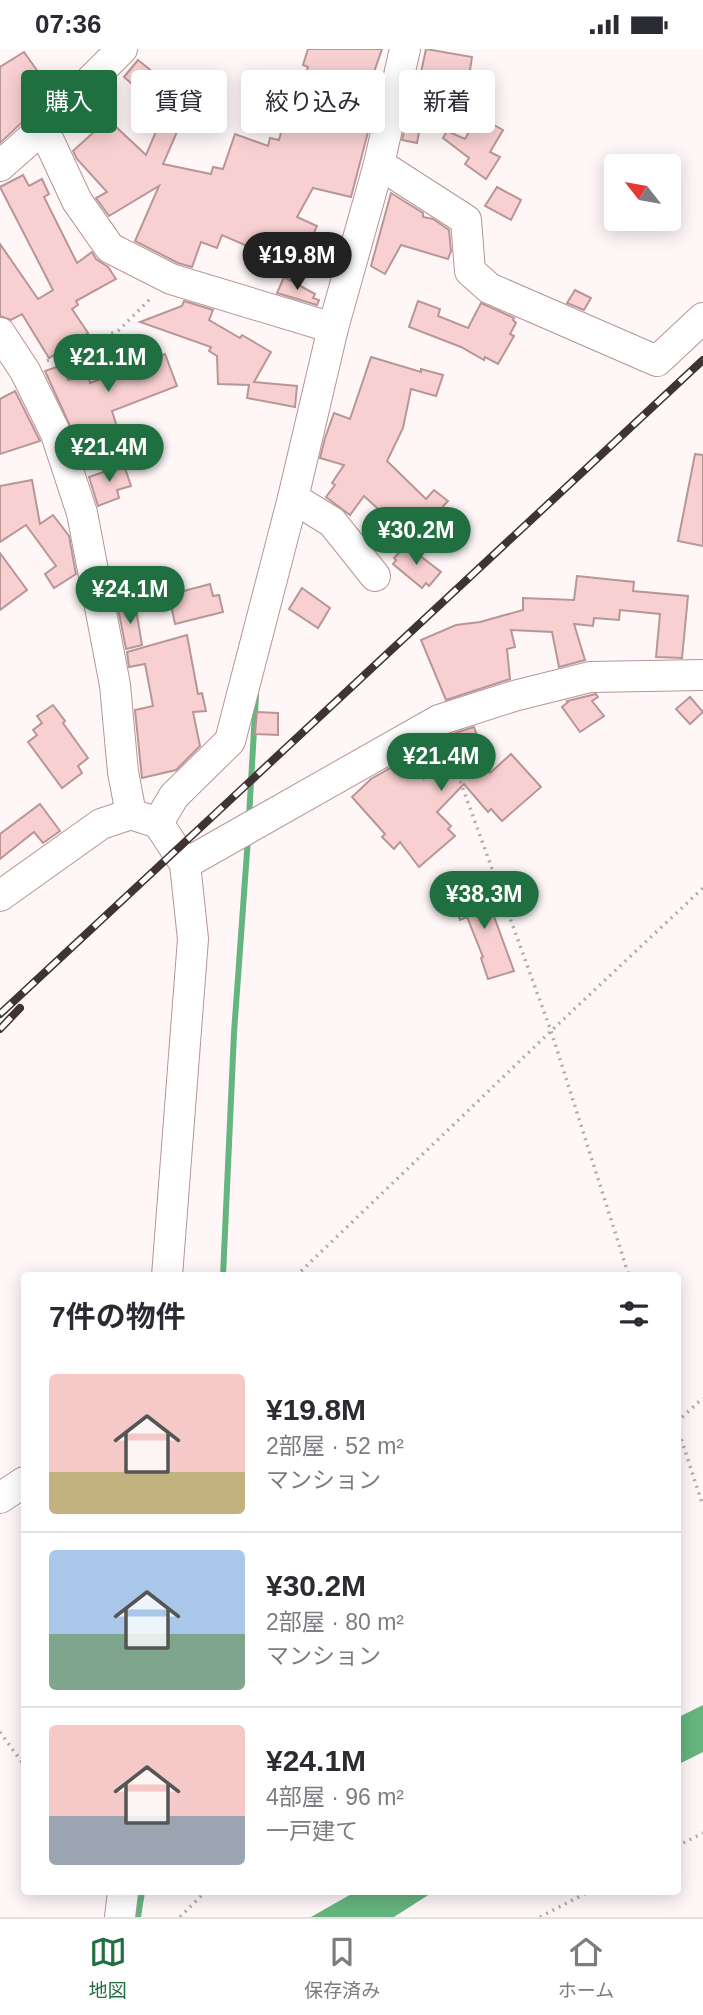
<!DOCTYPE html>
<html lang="ja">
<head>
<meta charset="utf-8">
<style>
	:root { --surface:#fff; --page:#f7f7f7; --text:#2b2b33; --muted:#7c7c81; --line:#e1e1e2; --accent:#206f40 }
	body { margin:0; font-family:Helvetica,"Noto Sans JP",sans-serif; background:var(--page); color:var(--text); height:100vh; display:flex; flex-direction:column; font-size:26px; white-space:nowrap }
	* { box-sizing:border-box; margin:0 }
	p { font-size:23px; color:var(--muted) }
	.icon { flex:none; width:38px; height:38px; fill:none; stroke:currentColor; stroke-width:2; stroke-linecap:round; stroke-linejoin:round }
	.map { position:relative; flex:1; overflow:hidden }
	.panel { position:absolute; left:21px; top:1223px; width:660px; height:623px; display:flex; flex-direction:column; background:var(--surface); border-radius:7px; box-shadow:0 4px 18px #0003 }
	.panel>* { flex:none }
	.hud { position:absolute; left:21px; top:21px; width:662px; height:63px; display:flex; gap:14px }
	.needle { width:46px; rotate:301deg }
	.fabs { position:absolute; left:604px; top:105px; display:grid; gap:14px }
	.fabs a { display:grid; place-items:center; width:77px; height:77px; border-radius:7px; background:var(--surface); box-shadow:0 4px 18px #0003; font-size:35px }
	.price { position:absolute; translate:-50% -60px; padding:0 16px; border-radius:24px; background:var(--accent); color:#fff; font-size:23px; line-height:46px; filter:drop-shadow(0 2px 4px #0008) }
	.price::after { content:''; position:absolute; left:50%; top:42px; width:21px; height:16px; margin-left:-10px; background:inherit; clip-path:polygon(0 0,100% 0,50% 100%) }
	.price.on { background:#222; color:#fff }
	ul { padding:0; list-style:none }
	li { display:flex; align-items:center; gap:21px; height:175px; padding:0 28px }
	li+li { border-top:2px solid var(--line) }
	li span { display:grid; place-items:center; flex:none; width:196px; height:140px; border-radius:7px; color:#555 }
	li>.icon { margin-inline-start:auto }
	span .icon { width:84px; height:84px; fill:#fffc; stroke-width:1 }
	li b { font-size:30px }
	h2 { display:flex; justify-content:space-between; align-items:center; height:84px; padding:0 28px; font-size:30px }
	.pill { padding:0 24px; border-radius:7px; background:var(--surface); box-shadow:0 4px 18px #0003; font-size:24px; line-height:63px }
	.pill.on { background:var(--accent); color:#fff }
	.status { display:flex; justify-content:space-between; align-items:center; height:49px; padding:0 35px; background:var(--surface); direction:ltr }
	.status svg { height:19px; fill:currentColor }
	.menu { display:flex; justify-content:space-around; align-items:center; height:98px; border-top:2px solid var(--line); background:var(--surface); font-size:19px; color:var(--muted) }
	.menu a { display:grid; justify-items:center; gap:4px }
	.menu .on { color:var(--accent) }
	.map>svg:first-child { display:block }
	.water { fill:#65b57f }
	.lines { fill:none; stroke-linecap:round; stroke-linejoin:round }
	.stream { stroke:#65b57f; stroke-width:6 }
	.building { fill:#f8d0d1; stroke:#b99696; stroke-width:2 }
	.minor-casing { stroke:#b89596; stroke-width:32 }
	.path { stroke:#b3aaaa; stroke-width:3.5; stroke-dasharray:2 5; stroke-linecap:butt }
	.minor { stroke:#fff; stroke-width:30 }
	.rail-casing { stroke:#3f3333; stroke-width:8 }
	.rail { stroke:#fff; stroke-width:5; stroke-dasharray:16; stroke-linecap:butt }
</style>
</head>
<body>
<div class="status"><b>07:36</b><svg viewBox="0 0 49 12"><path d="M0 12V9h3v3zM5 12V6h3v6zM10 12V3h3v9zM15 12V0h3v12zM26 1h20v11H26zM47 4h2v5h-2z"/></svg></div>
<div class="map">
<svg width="703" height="1868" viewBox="0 0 703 1868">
	<rect width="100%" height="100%" fill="#fff7f7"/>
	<g class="water">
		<polygon points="703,1656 703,1703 677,1716 677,1669"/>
		<polygon points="355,1843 433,1843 394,1868 311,1868"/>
	</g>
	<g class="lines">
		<g class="stream">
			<polyline points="249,768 256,646"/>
			<polyline points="223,1227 234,984 248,789"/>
			<polyline points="138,1868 142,1843"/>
		</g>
	</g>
	<g class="building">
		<polygon points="308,0 382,0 362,58 370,60 370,63 373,64 351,148 313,139 297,168 317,177 299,217 256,196 254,200 222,186 217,199 201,193 192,218 178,214 135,192 159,137 109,167 96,149 107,143 77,110 73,102 106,72 110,77 113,75 146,106 169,52 187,60 163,115 211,125 213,118 223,120 235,85 268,97 270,89 279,91 289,54 295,55 308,18 303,16"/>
		<polygon points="426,0 472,8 469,27 459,25 453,54 422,48 424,39 418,37"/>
		<polygon points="24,3 53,44 0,94 0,18"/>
		<polygon points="138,11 164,32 149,50 124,28"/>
		<polygon points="478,67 503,81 490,103 500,108 486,130 465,115 469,109 443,89 447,82 465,90"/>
		<polygon points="407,70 421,73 417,94 402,91"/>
		<polygon points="23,126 29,137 42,130 49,145 44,148 77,214 92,203 96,210 108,218 116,230 76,252 78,256 72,260 88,284 49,309 22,265 11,271 0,267 0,195 38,250 53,241 0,138"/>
		<polygon points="497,138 521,151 511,171 485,157"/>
		<polygon points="391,144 423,164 423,168 433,170 449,181 451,202 448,210 401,196 385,225 371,217"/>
		<polygon points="284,228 315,245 313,249 319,251 317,256 277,244"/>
		<polygon points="575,241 591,249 584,261 567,254"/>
		<polygon points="184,252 213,261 209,271 240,289 242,286 271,303 254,333 297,337 295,358 247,349 249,336 218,335 217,307 209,302 211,298 140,273 182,257"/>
		<polygon points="418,252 440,260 438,267 468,279 481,254 514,269 513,271 516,274 510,285 514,287 498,315 485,308 484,311 461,298 409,278"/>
		<polygon points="165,305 177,337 112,362 118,381 75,388 45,322 62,316 68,331 89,328 90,334"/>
		<polygon points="371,308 421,323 421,320 443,326 436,347 411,340 403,379 387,412 426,450 434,441 448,452 412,491 364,447 350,466 326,448 335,436 332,434 344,416 320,409 325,389 334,364 350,370"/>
		<polygon points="15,342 40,392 0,405 0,350"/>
		<polygon points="695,405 703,406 703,497 678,492"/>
		<polygon points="124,416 131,437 117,441 119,449 98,457 89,428"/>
		<polygon points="32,431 40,475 53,466 69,487 76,525 54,539 45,525 56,517 26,476 0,493 0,437"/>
		<polygon points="406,496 441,523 429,537 426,534 422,539 393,515 396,511 394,509"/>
		<polygon points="0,504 27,541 0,561"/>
		<polygon points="577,527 634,533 633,542 688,547 682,609 656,608 660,565 620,561 619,571 594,569 593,577 574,575 585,611 559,618 552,583 511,581 515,598 507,600 510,630 446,651 421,591 456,576 480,573 523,561 523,549 574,551"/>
		<polygon points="210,535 213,547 219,546 223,563 175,575 169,546"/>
		<polygon points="302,539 330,559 318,579 289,560"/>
		<polygon points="135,554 142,596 126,600 118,559"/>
		<polygon points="187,586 198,645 202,644 206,662 193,663 200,697 176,721 142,729 135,661 153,657 145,615 129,618 127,603"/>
		<polygon points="596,645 598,648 592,652 604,667 580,683 562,658 568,653 567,652"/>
		<polygon points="690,648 703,663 690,675 676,660"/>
		<polygon points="53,656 65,672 63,674 88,709 78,717 82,724 62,739 28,693 37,686 33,681 42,674 37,667"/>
		<polygon points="257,663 278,664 278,686 255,685"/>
		<polygon points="474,678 490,724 511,705 541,738 502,772 491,760 488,763 464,735 437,763 451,777 448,780 455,787 419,818 400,793 394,800 382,788 385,785 352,748 371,730 406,710 423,729 420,702 446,687"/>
		<polygon points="40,755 60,782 43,794 34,783 0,810 0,785"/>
		<polygon points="479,841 481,845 485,843 514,922 488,930 481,909 483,908 467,868 460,871 458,865 451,867 447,851"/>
	</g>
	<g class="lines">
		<g class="minor-casing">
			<g id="minor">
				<polyline points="43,79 77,152 110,199 171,230 333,279"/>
				<polyline points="379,115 466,171 470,222 489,239 657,312 703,269"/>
				<polyline points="0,117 43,79 122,0"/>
				<polyline points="0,284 25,322 56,385 82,464 115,636 123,723 131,765"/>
				<polyline points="293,449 332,473 375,527"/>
				<polyline points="158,774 174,747 230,692 293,449 333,279 379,115 405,0"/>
				<polyline points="185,815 439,671 514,647 590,628 703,626"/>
				<polyline points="0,847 101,775 131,765 158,774 185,815 193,890 167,1227"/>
				<polyline points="0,1449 24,1433"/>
				<polyline points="120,1868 123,1843"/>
			</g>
		</g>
		<g class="path">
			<polyline points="47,312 119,281 152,248"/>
			<polyline points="446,693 551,982 629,1227"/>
			<polyline points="296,1227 551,982 703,839"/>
			<polyline points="677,1373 703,1349"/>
			<polyline points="677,1377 703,1457"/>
			<polyline points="0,1683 24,1716"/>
			<polyline points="677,1797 703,1784"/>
			<polyline points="180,1868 205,1843"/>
			<polyline points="540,1868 588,1843"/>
		</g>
		<use href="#minor" class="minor"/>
		<g class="rail-casing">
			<g id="rail">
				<polyline points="0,965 703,311"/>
				<polyline points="0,980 20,959"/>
			</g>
		</g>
		<use href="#rail" class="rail"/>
	</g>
</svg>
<div class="fabs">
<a><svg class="needle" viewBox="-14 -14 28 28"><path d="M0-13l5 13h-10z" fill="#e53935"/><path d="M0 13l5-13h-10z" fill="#7c7c81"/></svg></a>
</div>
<b class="price on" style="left:297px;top:243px">¥19.8M</b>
<b class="price" style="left:108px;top:345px">¥21.1M</b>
<b class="price" style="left:109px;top:435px">¥21.4M</b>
<b class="price" style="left:416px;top:518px">¥30.2M</b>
<b class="price" style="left:130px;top:577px">¥24.1M</b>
<b class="price" style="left:441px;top:744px">¥21.4M</b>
<b class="price" style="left:484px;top:882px">¥38.3M</b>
<div class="hud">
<a class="pill on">購入</a>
<a class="pill">賃貸</a>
<a class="pill">絞り込み</a>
<a class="pill">新着</a>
</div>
<section class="panel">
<h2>7件の物件<svg class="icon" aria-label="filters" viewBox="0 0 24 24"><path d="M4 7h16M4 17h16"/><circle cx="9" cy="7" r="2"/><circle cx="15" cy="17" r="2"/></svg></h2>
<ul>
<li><span style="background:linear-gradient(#f6c9c9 70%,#c2b280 0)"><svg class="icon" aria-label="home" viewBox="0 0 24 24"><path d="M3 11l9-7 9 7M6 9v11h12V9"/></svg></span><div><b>¥19.8M</b><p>2部屋 · 52 m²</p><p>マンション</p></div></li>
<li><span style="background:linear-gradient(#a9c7e8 60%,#7fa58c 0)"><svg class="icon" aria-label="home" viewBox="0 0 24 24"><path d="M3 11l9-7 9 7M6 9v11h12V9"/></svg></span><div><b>¥30.2M</b><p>2部屋 · 80 m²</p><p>マンション</p></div></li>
<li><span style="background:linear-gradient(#f6c9c9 65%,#9aa5b1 0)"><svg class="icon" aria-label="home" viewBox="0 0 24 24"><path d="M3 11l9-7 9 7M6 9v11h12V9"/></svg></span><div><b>¥24.1M</b><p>4部屋 · 96 m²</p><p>一戸建て</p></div></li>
</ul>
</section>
</div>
<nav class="menu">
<a class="on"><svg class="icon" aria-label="map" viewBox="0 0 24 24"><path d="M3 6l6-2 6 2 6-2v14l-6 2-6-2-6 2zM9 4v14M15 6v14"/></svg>地図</a>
<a><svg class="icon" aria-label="saved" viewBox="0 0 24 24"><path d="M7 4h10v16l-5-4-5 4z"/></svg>保存済み</a>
<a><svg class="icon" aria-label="home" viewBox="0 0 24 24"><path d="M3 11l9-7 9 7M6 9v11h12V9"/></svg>ホーム</a>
</nav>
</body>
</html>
